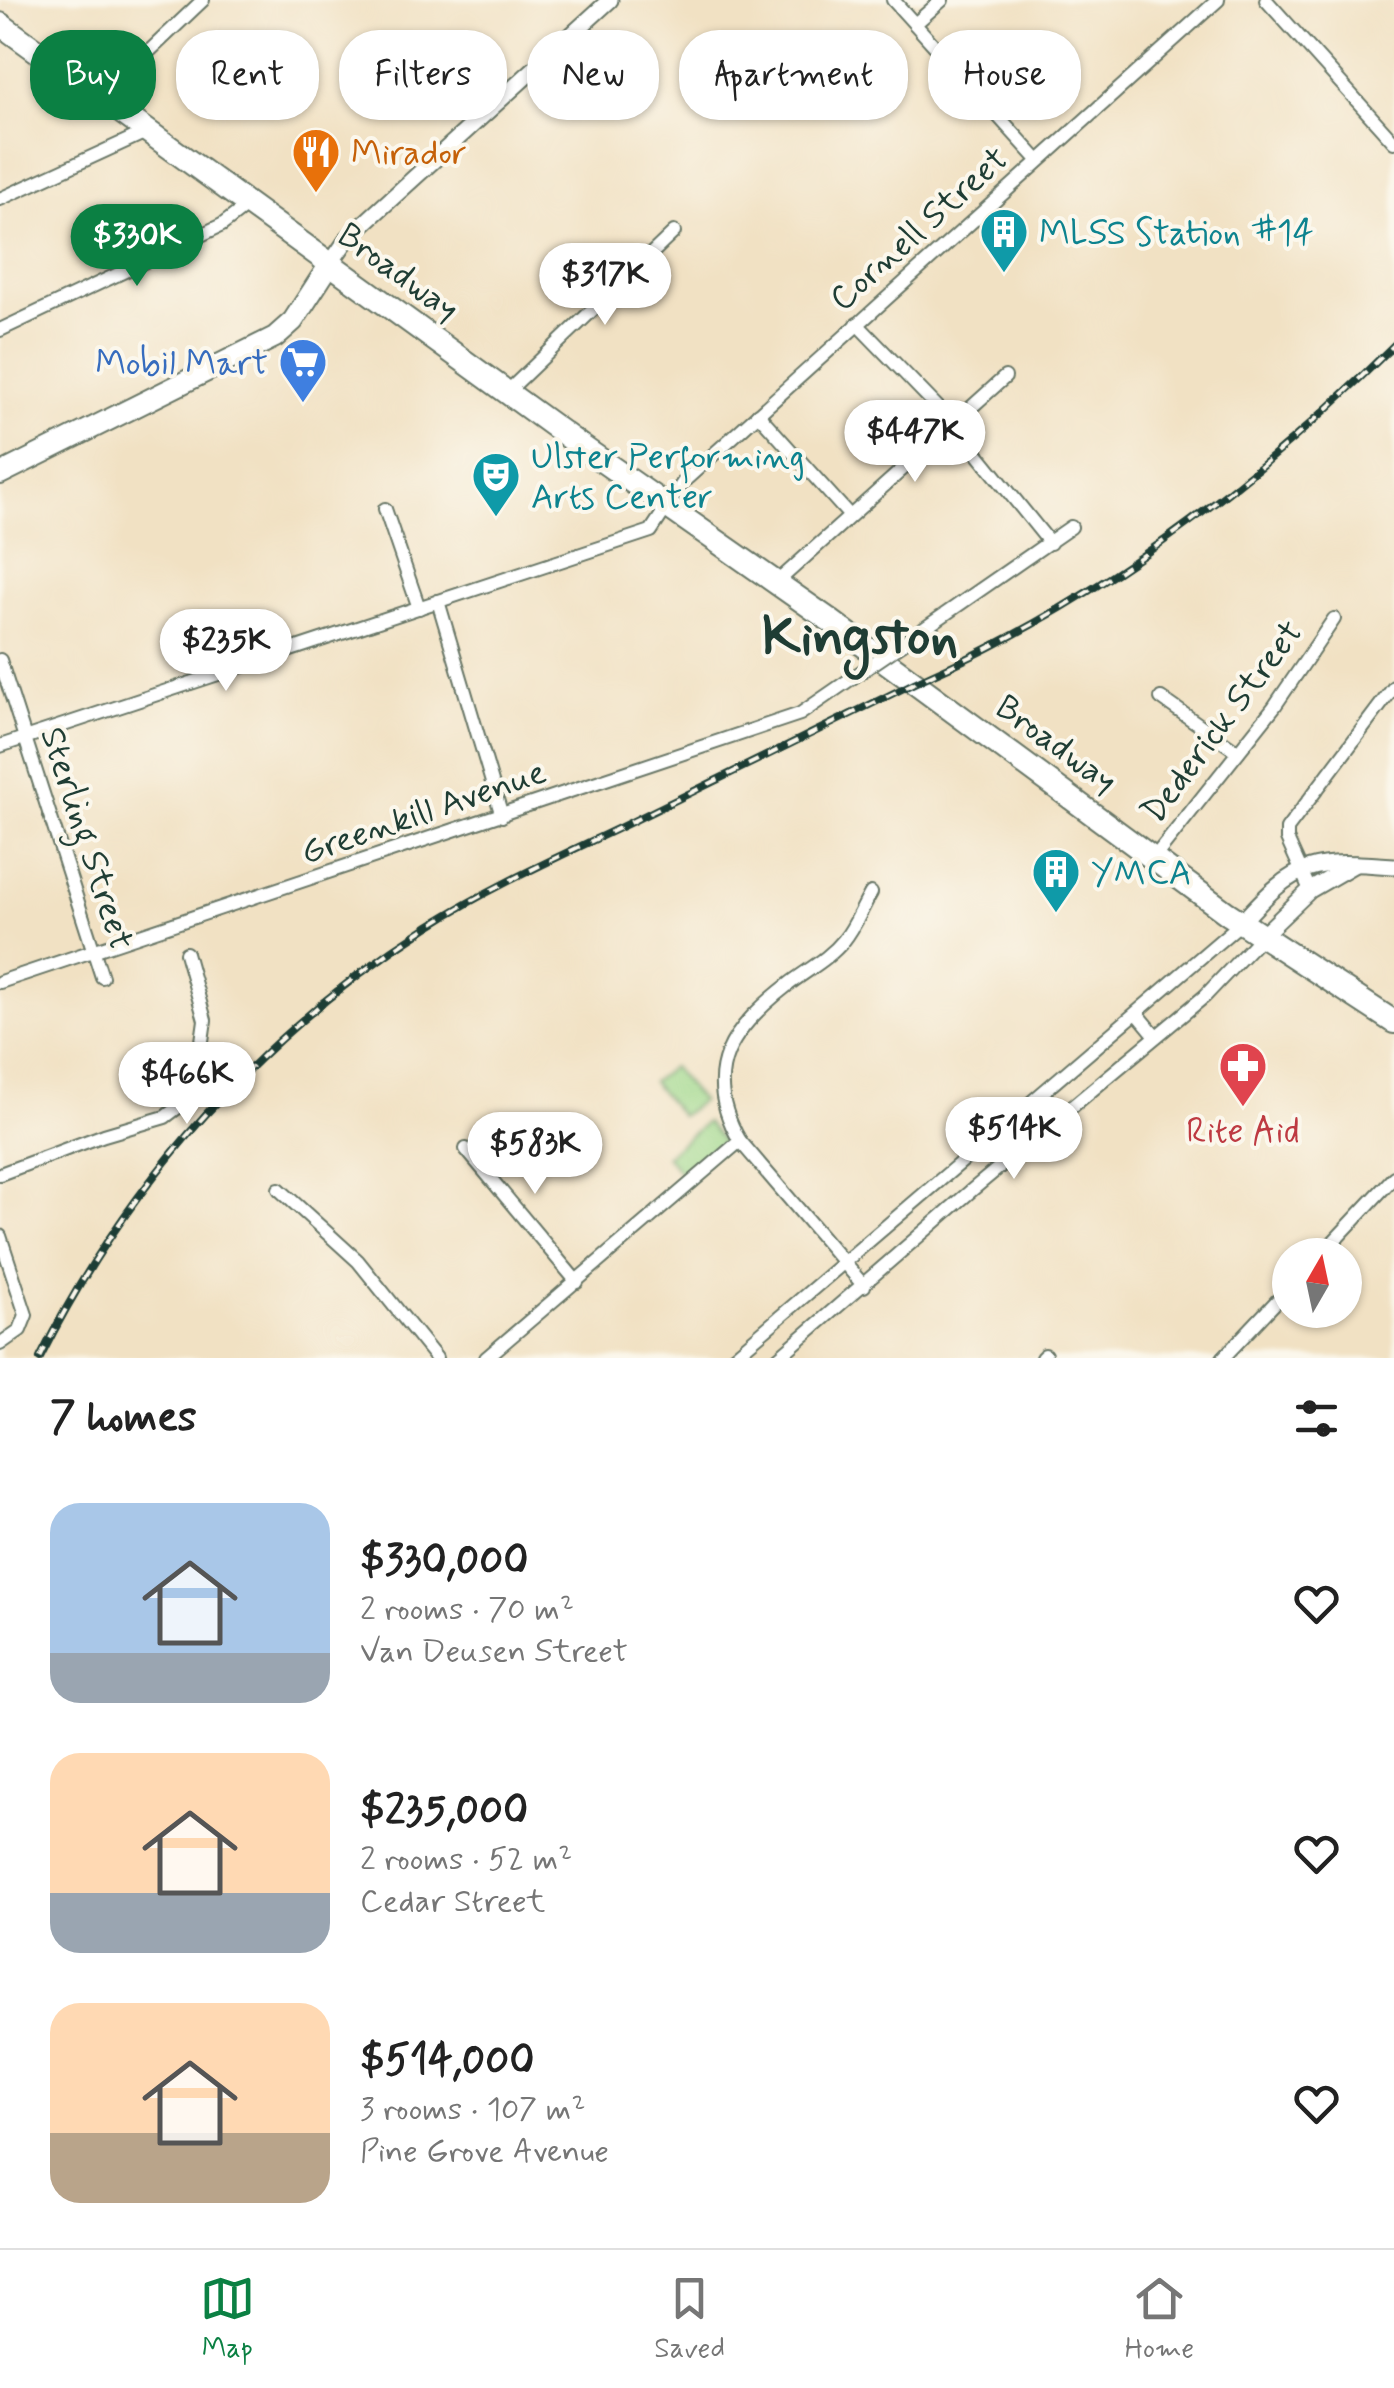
<!DOCTYPE html>
<html lang="en">
<head>
<meta charset="utf-8">
<style>
	:root { --surface:#fff; --page:#f6f6f6; --text:#222; --muted:#767676; --line:#e0e0e0; --accent:#0b8043 }
	body { margin:0; font-family:Mynerve,sans-serif; background:var(--page); color:var(--text); height:100vh; display:flex; flex-direction:column; font-size:38px; white-space:nowrap }
	* { box-sizing:border-box; margin:0 }
	p { font-size:32px; color:var(--muted) }
	.icon { flex:none; width:55px; height:55px; fill:none; stroke:currentColor; stroke-width:2; stroke-linecap:round; stroke-linejoin:round }
	.map { position:relative; height:1358px; overflow:hidden }
	.drawer { display:flex; flex-direction:column; background:var(--surface); flex:1 }
	.drawer>* { flex:none }
	.guide { position:absolute; left:30px; top:30px; width:1335px; height:90px; display:flex; gap:20px }
	.needle { width:65px; rotate:9deg }
	.tools { position:absolute; left:1272px; top:1238px; display:grid; gap:20px }
	.tools a { display:grid; place-items:center; width:90px; height:90px; border-radius:50%; background:var(--surface); box-shadow:0 2px 8px #0004; font-size:50px }
	.price { position:absolute; translate:-50% -85px; padding:0 22px; border-radius:35px; background:#fff; color:#222; font-size:32px; line-height:65px; filter:drop-shadow(0 2px 5px #0008) }
	.price::after { content:''; position:absolute; left:50%; top:60px; width:30px; height:22px; margin-left:-15px; background:inherit; clip-path:polygon(0 0,100% 0,50% 100%) }
	.price.selected { background:var(--accent); color:#fff }
	ul { padding:0; list-style:none }
	li { display:flex; align-items:center; gap:30px; height:250px; padding:0 50px }
	li span { display:grid; place-items:center; flex:none; width:280px; height:200px; border-radius:30px; color:#555 }
	li>.icon { margin-inline-start:auto }
	span .icon { width:120px; height:120px; fill:#fffc; stroke-width:1 }
	li b { font-size:42px }
	h2 { display:flex; justify-content:space-between; align-items:center; height:120px; padding:0 50px; font-size:42px }
	.pill { padding:0 35px; border-radius:40px; background:var(--surface); box-shadow:0 2px 8px #0004; font-size:35px; line-height:90px }
	.pill.selected { background:var(--accent); color:#fff }
	.tab-bar { display:flex; justify-content:space-around; align-items:center; height:140px; border-top:2px solid var(--line); background:var(--surface); font-size:28px; color:var(--muted) }
	.tab-bar a { display:grid; justify-items:center; gap:5px }
	.tab-bar .selected { color:var(--accent) }
	.map>svg:first-child { display:block }
	.green { fill:#9ed789; stroke:#5e8a5e; stroke-width:2.5 }
	.lines { fill:none; stroke-linecap:round; stroke-linejoin:round }
	.minor-casing { stroke:#687666; stroke-width:16 }
	.tertiary-casing { stroke:#687666; stroke-width:19 }
	.primary-casing { stroke:#687666; stroke-width:24 }
	.trunk-casing { stroke:#687666; stroke-width:26 }
	.minor { stroke:#fff; stroke-width:12 }
	.tertiary { stroke:#fff; stroke-width:15 }
	.primary { stroke:#fff; stroke-width:20 }
	.trunk { stroke:#fff; stroke-width:22 }
	.rail-casing { stroke:#1f3d34; stroke-width:8 }
	.rail { stroke:#fbf7ec; stroke-width:4; stroke-dasharray:11; stroke-linecap:butt }
	.minor-bridge-casing { stroke:#687666; stroke-width:16; stroke-linecap:butt }
	.minor-bridge { stroke:#fff; stroke-width:12 }
	.labels { text-anchor:middle; stroke-width:8; stroke-linejoin:round; paint-order:stroke }
	.food-label { font-size:35px; fill:#c56008; stroke:#fbf7ec; text-anchor:start }
	.street-label { font-size:35px; fill:#1f3d34; stroke:#fbf7ec }
	.culture-label { font-size:35px; fill:#0d838f; stroke:#fbf7ec; text-anchor:start }
	.shop-label { font-size:35px; fill:#366cbe; stroke:#fbf7ec; text-anchor:end }
	.health-label { font-size:35px; fill:#be3a42; stroke:#fbf7ec }
	.town-label { font-size:55px; font-weight:bold; fill:#1f3d34; stroke:#fbf7ec }
</style>
</head>
<body>
<div class="map">
<svg width="1394" height="1358" viewBox="0 0 1394 1358">
	<rect width="100%" height="100%" fill="#fbf7ec"/>
	<filter id="ink" filterUnits="userSpaceOnUse"><feTurbulence type="fractalNoise" baseFrequency=".01" numOctaves="2"/><feDisplacementMap in="SourceGraphic" scale="20" xChannelSelector="R" yChannelSelector="G"/><feConvolveMatrix kernelMatrix="1 2 1 2 8 2 1 2 1" color-interpolation-filters="sRGB"/></filter>
	<filter id="wash" filterUnits="userSpaceOnUse"><feTurbulence type="fractalNoise" baseFrequency=".0048" numOctaves="4" result="noise"/><feDisplacementMap in="SourceGraphic" scale="40" xChannelSelector="R" yChannelSelector="G"/><feGaussianBlur stdDeviation="2.25" result="paint"/><feColorMatrix in="noise" values="0 0 0 0 0 0 0 0 0 0 0 0 0 0 0 0 0 1.4 0 .05"/><feComposite in="paint" operator="in"/></filter>
	<g filter="url(#wash)">
		<rect width="100%" height="100%" fill="#f1e1c3"/>
		<g class="green">
			<polygon points="672,1067 701,1101 681,1116 652,1082"/>
			<polygon points="706,1122 723,1142 683,1176 666,1156"/>
		</g>
	</g>
	<g filter="url(#ink)">
		<g class="lines">
			<g class="minor-casing">
				<g id="minor">
					<polyline points="893,0 1038,160"/>
					<polyline points="1266,0 1394,142"/>
					<polyline points="915,24 942,0"/>
					<polyline points="100,98 203,0"/>
					<polyline points="0,199 146,132"/>
					<polyline points="857,324 953,423 1050,543"/>
					<polyline points="0,330 222,225 248,205"/>
					<polyline points="507,392 674,232"/>
					<polyline points="758,414 849,515"/>
					<polyline points="385,509 419,608"/>
					<polyline points="776,583 1005,377"/>
					<polyline points="438,601 502,816"/>
					<polyline points="902,644 1071,527"/>
					<polyline points="0,660 102,977"/>
					<polyline points="1161,698 1238,752"/>
					<polyline points="0,746 651,531 684,481 1218,0"/>
					<polyline points="1154,858 1274,707 1334,619"/>
					<polyline points="1310,890 1287,839 1287,829 1394,687"/>
					<polyline points="0,982 800,714 855,676"/>
					<polyline points="1137,1013 1156,1036"/>
					<polyline points="466,1149 577,1282"/>
					<polyline points="0,1174 104,1135 165,1117 177,1108 190,1064 202,1041 205,1020 186,953"/>
					<polyline points="279,1189 358,1261 436,1358"/>
					<polyline points="0,1236 26,1315 20,1330 0,1344"/>
					<polyline points="1321,1255 1394,1177"/>
					<path d="M864 1286 740 1141C699 1071 732 1028 789 984 807 970 829 959 844 940 855 927 862 908 871 893"/>
					<polyline points="486,1358 740,1141"/>
					<polyline points="732,1358 1241,923"/>
					<polyline points="778,1358 972,1190 1205,996 1262,936"/>
					<polyline points="1042,1358 1045,1355"/>
					<polyline points="1223,1358 1290,1287"/>
				</g>
			</g>
			<g class="tertiary-casing">
				<g id="tertiary">
					<polyline points="330,264 348,238 610,0"/>
					<path d="M1241 923C1297 860 1313 860 1394 866"/>
					<polyline points="1262,936 1310,890 1355,864"/>
				</g>
			</g>
			<g class="primary-casing">
				<polyline id="primary" points="0,474 275,337 293,321 330,264"/>
			</g>
			<g class="trunk-casing">
				<polyline id="trunk" points="0,24 581,446 828,619 1227,913 1394,1022"/>
			</g>
			<use href="#minor" class="minor"/>
			<use href="#tertiary" class="tertiary"/>
			<use href="#primary" class="primary"/>
			<use href="#trunk" class="trunk"/>
			<g class="rail-casing">
				<path id="rail" d="M40 1358C128 1181 262 1032 429 926 489 888 556 858 621 827 717 780 813 733 908 686 937 672 966 660 994 645 1143 568 1275 463 1394 345"/>
			</g>
			<use href="#rail" class="rail"/>
			<g class="minor-bridge-casing">
				<polyline id="minor-bridge" points="855,676 902,644"/>
			</g>
			<use href="#minor-bridge" class="minor-bridge"/>
		</g>
	</g>
	<defs>
		<g id="restaurant-pin" transform="scale(2.5)"><path d="M0 17L-7.5 6A9.5 9.5 0 1 1 7.5 6Z" fill="#e8710a" stroke="#fbf7ec"/><path d="M-5-6h1v4h1v-4h1v4h1v-4h1v5L-1.5 .5V6h-2V.5L-5-1ZM5-6V6H3V1.5H1.5Q1.5-4 5-6Z" fill="#fff"/></g>
		<g id="building-pin" transform="scale(2.5)"><path d="M0 17L-7.5 6A9.5 9.5 0 1 1 7.5 6Z" fill="#0f9aa8" stroke="#fbf7ec"/><path d="M-4-6H4V6H1V3H-1V6H-4ZM-2.5-4.3h1.7v1.8h-1.7ZM.8-4.3h1.7v1.8H.8ZM-2.5-1h1.7V.8h-1.7ZM.8-1h1.7V.8H.8Z" fill="#fff"/></g>
		<g id="supermarket-pin" transform="scale(2.5)"><path d="M0 17L-7.5 6A9.5 9.5 0 1 1 7.5 6Z" fill="#3f7fe0" stroke="#fbf7ec"/><path d="M-6-5.5h2.5l.6 2H6L4.5 2H-2.5L-4.4-4H-6ZM-1.5 3.2a1.3 1.3 0 1 0 .1 0ZM3 3.2a1.3 1.3 0 1 0 .1 0Z" fill="#fff"/></g>
		<g id="theatre-pin" transform="scale(2.5)"><path d="M0 17L-7.5 6A9.5 9.5 0 1 1 7.5 6Z" fill="#0f9aa8" stroke="#fbf7ec"/><path d="M-5-5.5Q0-4 5-5.5V0Q5 5 0 6Q-5 5-5 0ZM-3.3-2.5H-1v1.5H-3.3ZM1-2.5H3.3v1.5H1ZM-2.8 1Q0 5.5 2.8 1Z" fill="#fff"/></g>
		<g id="pharmacy-pin" transform="scale(2.5)"><path d="M0 17L-7.5 6A9.5 9.5 0 1 1 7.5 6Z" fill="#e0444e" stroke="#fbf7ec"/><path d="M-2-6h4v4h4v4h-4v4h-4v-4h-4v-4h4Z" fill="#fff"/></g>
	</defs>
	<g fill-rule="evenodd">
		<use href="#restaurant-pin" x="316" y="152"/>
		<use href="#building-pin" x="1004" y="232"/>
		<use href="#supermarket-pin" x="303" y="362"/>
		<use href="#theatre-pin" x="496" y="476"/>
		<use href="#building-pin" x="1056" y="872"/>
		<use href="#pharmacy-pin" x="1243" y="1066"/>
	</g>
	<g class="labels">
		<g class="food-label">
			<text x="351" y="164">Mirador</text>
		</g>
		<g class="street-label">
			<text transform="translate(918 228) rotate(-42)" y="12">Cornell Street</text>
			<text transform="translate(399 271) rotate(36)" y="12">Broadway</text>
			<text transform="translate(1221 721) rotate(-53)" y="12">Dederick Street</text>
			<text transform="translate(1057 743) rotate(36)" y="12">Broadway</text>
			<text transform="translate(423 811) rotate(-19)" y="12">Greenkill Avenue</text>
			<text transform="translate(88 838) rotate(72)" y="12">Sterling Street</text>
		</g>
		<g class="culture-label">
			<text x="1039" y="244">MLSS Station #14</text>
			<text x="531" y="468">Ulster Performing<tspan x="531" dy="40">Arts Center</tspan></text>
			<text x="1091" y="884">YMCA</text>
		</g>
		<g class="shop-label">
			<text x="268" y="374">Mobil Mart</text>
		</g>
		<g class="health-label">
			<text x="1243" y="1142">Rite Aid</text>
		</g>
		<g class="town-label">
			<text x="860" y="654">Kingston</text>
		</g>
	</g>
</svg>
<div class="tools">
<a><svg class="needle" viewBox="-14 -14 28 28"><path d="M0-13l5 13h-10z" fill="#e53935"/><path d="M0 13l5-13h-10z" fill="#767676"/></svg></a>
</div>
<b class="price selected" style="left:137px;top:289px">$330K</b>
<b class="price" style="left:605px;top:328px">$317K</b>
<b class="price" style="left:915px;top:485px">$447K</b>
<b class="price" style="left:226px;top:694px">$235K</b>
<b class="price" style="left:187px;top:1127px">$466K</b>
<b class="price" style="left:1014px;top:1182px">$514K</b>
<b class="price" style="left:535px;top:1197px">$583K</b>
<div class="guide">
<a class="pill selected">Buy</a>
<a class="pill">Rent</a>
<a class="pill">Filters</a>
<a class="pill">New</a>
<a class="pill">Apartment</a>
<a class="pill">House</a>
</div>
</div>
<section class="drawer">
<h2>7 homes<svg class="icon" aria-label="filters" viewBox="0 0 24 24"><path d="M4 7h16M4 17h16"/><circle cx="9" cy="7" r="2"/><circle cx="15" cy="17" r="2"/></svg></h2>
<ul>
<li><span style="background:linear-gradient(#a9c7e8 75%,#9aa5b1 0)"><svg class="icon" aria-label="home" viewBox="0 0 24 24"><path d="M3 11l9-7 9 7M6 9v11h12V9"/></svg></span><div><b>$330,000</b><p>2 rooms · 70 m²</p><p>Van Deusen Street</p></div><svg class="icon" aria-label="heart" viewBox="0 0 24 24"><path d="M12 20l-8-8c-3-5 5-10 8-4 3-6 11-1 8 4z"/></svg></li>
<li><span style="background:linear-gradient(#ffd9b3 70%,#9aa5b1 0)"><svg class="icon" aria-label="home" viewBox="0 0 24 24"><path d="M3 11l9-7 9 7M6 9v11h12V9"/></svg></span><div><b>$235,000</b><p>2 rooms · 52 m²</p><p>Cedar Street</p></div><svg class="icon" aria-label="heart" viewBox="0 0 24 24"><path d="M12 20l-8-8c-3-5 5-10 8-4 3-6 11-1 8 4z"/></svg></li>
<li><span style="background:linear-gradient(#ffd9b3 65%,#b9a48a 0)"><svg class="icon" aria-label="home" viewBox="0 0 24 24"><path d="M3 11l9-7 9 7M6 9v11h12V9"/></svg></span><div><b>$514,000</b><p>3 rooms · 107 m²</p><p>Pine Grove Avenue</p></div><svg class="icon" aria-label="heart" viewBox="0 0 24 24"><path d="M12 20l-8-8c-3-5 5-10 8-4 3-6 11-1 8 4z"/></svg></li>
</ul>
</section>
<nav class="tab-bar">
<a class="selected"><svg class="icon" aria-label="map" viewBox="0 0 24 24"><path d="M3 6l6-2 6 2 6-2v14l-6 2-6-2-6 2zM9 4v14M15 6v14"/></svg>Map</a>
<a><svg class="icon" aria-label="saved" viewBox="0 0 24 24"><path d="M7 4h10v16l-5-4-5 4z"/></svg>Saved</a>
<a><svg class="icon" aria-label="home" viewBox="0 0 24 24"><path d="M3 11l9-7 9 7M6 9v11h12V9"/></svg>Home</a>
</nav>
</body>
</html>
